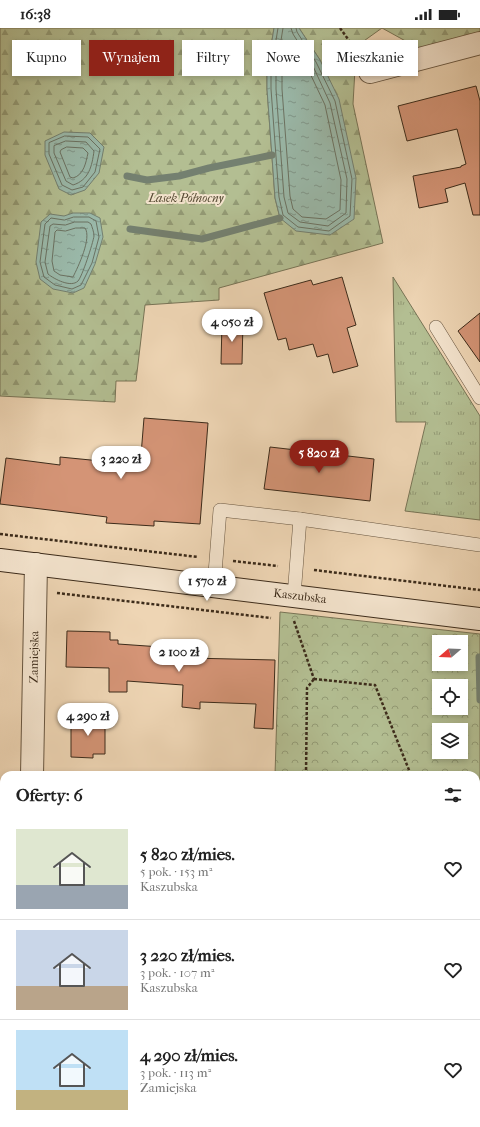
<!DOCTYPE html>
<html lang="pl">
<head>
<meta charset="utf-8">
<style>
	:root { --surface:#fff; --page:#f2f2f2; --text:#222; --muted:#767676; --line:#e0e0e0; --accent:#8f2418 }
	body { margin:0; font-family:"IM FELL French Canon",serif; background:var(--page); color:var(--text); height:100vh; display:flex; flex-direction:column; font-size:15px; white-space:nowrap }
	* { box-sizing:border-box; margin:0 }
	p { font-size:13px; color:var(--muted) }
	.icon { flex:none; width:22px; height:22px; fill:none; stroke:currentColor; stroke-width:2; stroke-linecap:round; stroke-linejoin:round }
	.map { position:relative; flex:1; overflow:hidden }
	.drawer { position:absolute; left:0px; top:743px; width:480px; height:356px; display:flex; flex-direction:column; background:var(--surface); border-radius:12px 12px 0 0; box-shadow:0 2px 6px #0003 }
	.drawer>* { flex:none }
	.banner { position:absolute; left:12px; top:12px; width:456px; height:36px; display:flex; gap:8px }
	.needle { width:26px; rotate:251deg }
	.tools { position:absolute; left:432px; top:607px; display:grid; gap:8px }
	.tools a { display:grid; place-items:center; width:36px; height:36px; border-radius:0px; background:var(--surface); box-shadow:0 2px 6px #0003; font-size:20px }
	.price { position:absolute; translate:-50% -34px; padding:0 9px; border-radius:14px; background:#fff; color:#222; font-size:13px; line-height:26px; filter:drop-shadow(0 1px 2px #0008) }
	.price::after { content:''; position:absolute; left:50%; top:24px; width:12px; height:9px; margin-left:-6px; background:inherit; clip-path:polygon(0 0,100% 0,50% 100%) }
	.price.active { background:var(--accent); color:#fff }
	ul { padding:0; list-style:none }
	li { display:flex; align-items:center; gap:12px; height:100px; padding:0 16px }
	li+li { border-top:1px solid var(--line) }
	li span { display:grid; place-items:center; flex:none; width:112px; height:80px; border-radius:0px; color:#555 }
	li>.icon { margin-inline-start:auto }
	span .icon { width:48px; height:48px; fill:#fffc; stroke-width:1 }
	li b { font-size:17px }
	h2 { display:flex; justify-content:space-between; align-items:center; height:48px; padding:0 16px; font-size:17px }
	.chip { padding:0 14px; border-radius:0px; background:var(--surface); box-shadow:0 2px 6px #0003; font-size:14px; line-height:36px }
	.chip.active { background:var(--accent); color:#fff }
	.status { display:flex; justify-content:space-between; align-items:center; height:28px; padding:0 20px; background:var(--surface); direction:ltr }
	.status svg { height:11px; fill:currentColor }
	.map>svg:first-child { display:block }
	.grass { fill:url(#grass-tufts); stroke:#787456 }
	.forest { fill:url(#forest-firs); stroke:#787456 }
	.park { fill:url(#park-crowns); stroke:#787456; fill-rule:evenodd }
	.water { fill:url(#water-ripples); stroke:#748070 }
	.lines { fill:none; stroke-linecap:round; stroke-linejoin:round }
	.shore { stroke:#6b7262; stroke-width:1 }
	.stream { stroke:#748070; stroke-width:7 }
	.building { fill:#d49476; stroke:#3c2b1a }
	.lane-casing { stroke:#685640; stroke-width:14 }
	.street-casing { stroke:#685640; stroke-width:24 }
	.secondary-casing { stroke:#3c2b1a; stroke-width:24 }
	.path { stroke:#3c2b1a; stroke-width:2.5; stroke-dasharray:3 2; stroke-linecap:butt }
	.lane { stroke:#f4e4ce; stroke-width:13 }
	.street { stroke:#f4e4ce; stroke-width:22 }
	.secondary { stroke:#f4e4ce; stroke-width:22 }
	.labels { text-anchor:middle; stroke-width:4; stroke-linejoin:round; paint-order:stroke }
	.park-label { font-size:12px; font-style:italic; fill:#544832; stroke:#f4e4ce }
	.street-label { font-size:12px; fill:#3c2b1a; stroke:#f4e4ce }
</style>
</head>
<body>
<div class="status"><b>16:38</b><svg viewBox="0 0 49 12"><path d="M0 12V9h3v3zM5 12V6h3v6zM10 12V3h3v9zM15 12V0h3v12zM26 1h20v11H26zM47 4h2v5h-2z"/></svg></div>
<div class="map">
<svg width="480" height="1099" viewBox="0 0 480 1099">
	<defs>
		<pattern id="grass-tufts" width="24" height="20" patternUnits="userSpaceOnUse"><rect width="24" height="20" fill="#b3be92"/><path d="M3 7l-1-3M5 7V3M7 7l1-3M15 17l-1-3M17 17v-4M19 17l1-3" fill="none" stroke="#939b76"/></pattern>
		<pattern id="forest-firs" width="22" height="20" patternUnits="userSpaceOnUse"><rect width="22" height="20" fill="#b3be92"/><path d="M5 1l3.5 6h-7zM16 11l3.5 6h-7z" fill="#939b76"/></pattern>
		<pattern id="park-crowns" width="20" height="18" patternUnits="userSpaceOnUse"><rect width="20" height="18" fill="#b3be92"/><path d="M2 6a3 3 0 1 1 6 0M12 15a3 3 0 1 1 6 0" fill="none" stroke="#939b76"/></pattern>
		<pattern id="water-ripples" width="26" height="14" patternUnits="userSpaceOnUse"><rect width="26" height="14" fill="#9ab9aa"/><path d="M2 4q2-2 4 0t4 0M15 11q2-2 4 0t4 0" fill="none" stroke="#7f978a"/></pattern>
	</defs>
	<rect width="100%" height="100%" fill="#eed5b4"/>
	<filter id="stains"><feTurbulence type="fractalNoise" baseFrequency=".005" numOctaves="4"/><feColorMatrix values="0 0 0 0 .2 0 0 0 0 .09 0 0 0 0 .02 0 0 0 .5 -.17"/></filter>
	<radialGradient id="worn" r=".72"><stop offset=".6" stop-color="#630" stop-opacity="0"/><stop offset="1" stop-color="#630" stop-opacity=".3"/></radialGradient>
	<polygon class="grass" points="393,249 480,388 480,492 405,483 426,394 396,394"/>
	<g class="forest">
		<polygon points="0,0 274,0 267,43 267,61 275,170 280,190 329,53 320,32 299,0 382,0 361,15 355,41 353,76 383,215 219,260 219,272 145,277 136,353 116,353 115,374 0,368"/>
		<polygon points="382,0 480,0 480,5 420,21"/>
	</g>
	<path class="park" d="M280 584 480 606V970L477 999 480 1024V1099H267V1095H476V747H275ZM439 614H461V636H439ZM439 658H461V680H439ZM439 702H461V724H439Z"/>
	<g class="water">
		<polygon points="274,0 299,0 320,32 339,71 356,150 354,191 330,207 296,203 280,190 275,170 267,61 267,43"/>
		<polygon points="64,104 90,105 104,119 99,145 85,162 71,167 59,161 45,127 45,113"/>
		<polygon points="73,185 90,185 100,190 103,209 95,236 84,260 73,265 53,261 40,251 36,234 41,194 50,186 64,188"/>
	</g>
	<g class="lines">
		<g class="shore">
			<polyline points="278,0 271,43 271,61 279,169 283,187 298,199 329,203 350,188 352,151 335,73 316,34 297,4 296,0"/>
			<polyline points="283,0 276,43 276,61 284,169 288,185 300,194 328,198 346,185 347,151 330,75 312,36 293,6 291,0"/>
			<polygon points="287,13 290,13 307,39 325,77 341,152 340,182 326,191 302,189 293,181 290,168 282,61 282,44"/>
			<polygon points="65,108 88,109 100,121 95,144 83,159 72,162 62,157 49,126 49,115"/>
			<path d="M66 113 86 114 94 123C92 138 89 152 73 157L66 153 54 125V118Z"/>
			<path d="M67 119 83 120 88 125C86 134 84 147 73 150L70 149 60 124 61 122Z"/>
			<polygon points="74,189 89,189 96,193 99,209 92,235 81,257 72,261 55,257 44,249 40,234 45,196 51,190 64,192"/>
			<path d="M75 194H88L91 196C92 199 94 204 94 208 93 215 82 249 78 253 71 260 54 251 48 246L45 234 50 198 53 196 65 197Z"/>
			<path d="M76 200H85C92 210 78 239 73 249L60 247 54 243 52 233 55 204 57 202 65 203Z"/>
		</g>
		<g class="stream">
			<polyline points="127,148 147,152 179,148 209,140 272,127"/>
			<polyline points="130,201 202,211 280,190"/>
			<polyline points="479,629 480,672"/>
			<polyline points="476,879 480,788"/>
			<polyline points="466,1099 466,1095"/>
		</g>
	</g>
	<g class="building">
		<polygon points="476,58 480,73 480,187 473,187 465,155 445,161 448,174 419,180 413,148 461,139 461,138 466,136 457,101 407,113 398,78"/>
		<polygon points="342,249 356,297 347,300 358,338 333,345 328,326 317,329 313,316 289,322 286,310 278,312 264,265 311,252 313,257"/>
		<polygon points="480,285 480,334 458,303"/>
		<polygon points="222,294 243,294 242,336 221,336"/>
		<polygon points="144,390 208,395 200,496 154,493 154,498 106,495 107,489 0,476 6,430 60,437 60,429 111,434 112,425 141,427"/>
		<polygon points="270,419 374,431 370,473 264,461"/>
		<polygon points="67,603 110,604 110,612 118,612 118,616 190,621 189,630 275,632 273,701 254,700 256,676 200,674 200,681 182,679 183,657 127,653 127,664 109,664 109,640 66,639"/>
		<polygon points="85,688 105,688 105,726 93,726 93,730 71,729 71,692 85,692"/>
	</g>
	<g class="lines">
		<g class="lane-casing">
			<g id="lane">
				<polyline points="436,299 480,370"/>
				<polyline points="214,558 220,482 300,491 480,517"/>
				<polyline points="294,568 300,491"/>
			</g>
		</g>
		<g class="street-casing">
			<g id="street">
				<polyline points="370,44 480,15"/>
				<polyline points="32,747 36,536"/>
				<polyline points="25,1099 25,1095"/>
			</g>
		</g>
		<g class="secondary-casing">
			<polyline id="secondary" points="0,532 480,591"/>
		</g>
		<g class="path">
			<polyline points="340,0 358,25"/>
			<polyline points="0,506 198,529"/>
			<polyline points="233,533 278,538"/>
			<polyline points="314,542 480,562"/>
			<polyline points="57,565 271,590"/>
			<polyline points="294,593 314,651"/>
			<polyline points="314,651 375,657 411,747"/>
			<polyline points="306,747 307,660 314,651"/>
			<polyline points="412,1095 415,1099"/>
			<polyline points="449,1099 449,1095"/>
		</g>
		<use href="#lane" class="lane"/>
		<use href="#street" class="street"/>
		<use href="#secondary" class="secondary"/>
	</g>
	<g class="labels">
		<g class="park-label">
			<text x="186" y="174">Lasek Północny</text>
		</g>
		<g class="street-label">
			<text transform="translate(300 568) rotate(7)" y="4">Kaszubska</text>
			<text transform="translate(34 629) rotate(-89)" y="4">Zamiejska</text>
		</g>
	</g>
	<rect width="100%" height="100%" filter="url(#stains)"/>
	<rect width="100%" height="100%" fill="url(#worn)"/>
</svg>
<div class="tools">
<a><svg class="needle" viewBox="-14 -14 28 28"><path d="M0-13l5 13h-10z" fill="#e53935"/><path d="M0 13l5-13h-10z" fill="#767676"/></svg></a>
<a><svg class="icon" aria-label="locate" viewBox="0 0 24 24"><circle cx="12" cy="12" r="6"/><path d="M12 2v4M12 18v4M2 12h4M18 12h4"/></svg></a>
<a><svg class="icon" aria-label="layers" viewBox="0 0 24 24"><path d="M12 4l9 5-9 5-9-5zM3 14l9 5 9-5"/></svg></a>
</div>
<b class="price" style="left:232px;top:315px">4 050 zł</b>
<b class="price active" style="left:319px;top:446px">5 820 zł</b>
<b class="price" style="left:121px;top:452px">3 220 zł</b>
<b class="price" style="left:207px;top:574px">1 570 zł</b>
<b class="price" style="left:179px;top:645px">2 100 zł</b>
<b class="price" style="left:88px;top:709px">4 290 zł</b>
<div class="banner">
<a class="chip">Kupno</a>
<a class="chip active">Wynajem</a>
<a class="chip">Filtry</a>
<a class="chip">Nowe</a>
<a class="chip">Mieszkanie</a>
</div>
<section class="drawer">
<h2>Oferty: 6<svg class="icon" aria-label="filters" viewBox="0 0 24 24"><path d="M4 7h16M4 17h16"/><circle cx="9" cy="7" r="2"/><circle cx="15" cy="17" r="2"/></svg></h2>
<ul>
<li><span style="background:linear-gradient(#dfe7d0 70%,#9aa5b1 0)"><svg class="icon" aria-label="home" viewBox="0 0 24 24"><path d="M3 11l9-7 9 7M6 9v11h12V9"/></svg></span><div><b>5 820 zł/mies.</b><p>5 pok. · 153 m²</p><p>Kaszubska</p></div><svg class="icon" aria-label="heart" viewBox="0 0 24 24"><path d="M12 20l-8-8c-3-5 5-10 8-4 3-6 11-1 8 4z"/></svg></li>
<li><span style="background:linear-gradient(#c9d6e8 70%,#b9a48a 0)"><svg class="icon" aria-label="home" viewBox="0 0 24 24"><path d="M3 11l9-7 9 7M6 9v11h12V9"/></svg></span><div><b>3 220 zł/mies.</b><p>3 pok. · 107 m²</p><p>Kaszubska</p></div><svg class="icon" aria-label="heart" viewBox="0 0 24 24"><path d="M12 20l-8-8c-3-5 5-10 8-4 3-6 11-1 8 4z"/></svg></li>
<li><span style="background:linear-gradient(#bfe0f5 75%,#c2b280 0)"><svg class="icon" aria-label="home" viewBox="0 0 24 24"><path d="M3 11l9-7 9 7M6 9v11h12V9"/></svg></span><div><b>4 290 zł/mies.</b><p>3 pok. · 113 m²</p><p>Zamiejska</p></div><svg class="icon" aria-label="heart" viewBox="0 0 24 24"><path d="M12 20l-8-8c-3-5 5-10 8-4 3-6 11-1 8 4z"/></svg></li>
</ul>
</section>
</div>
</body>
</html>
